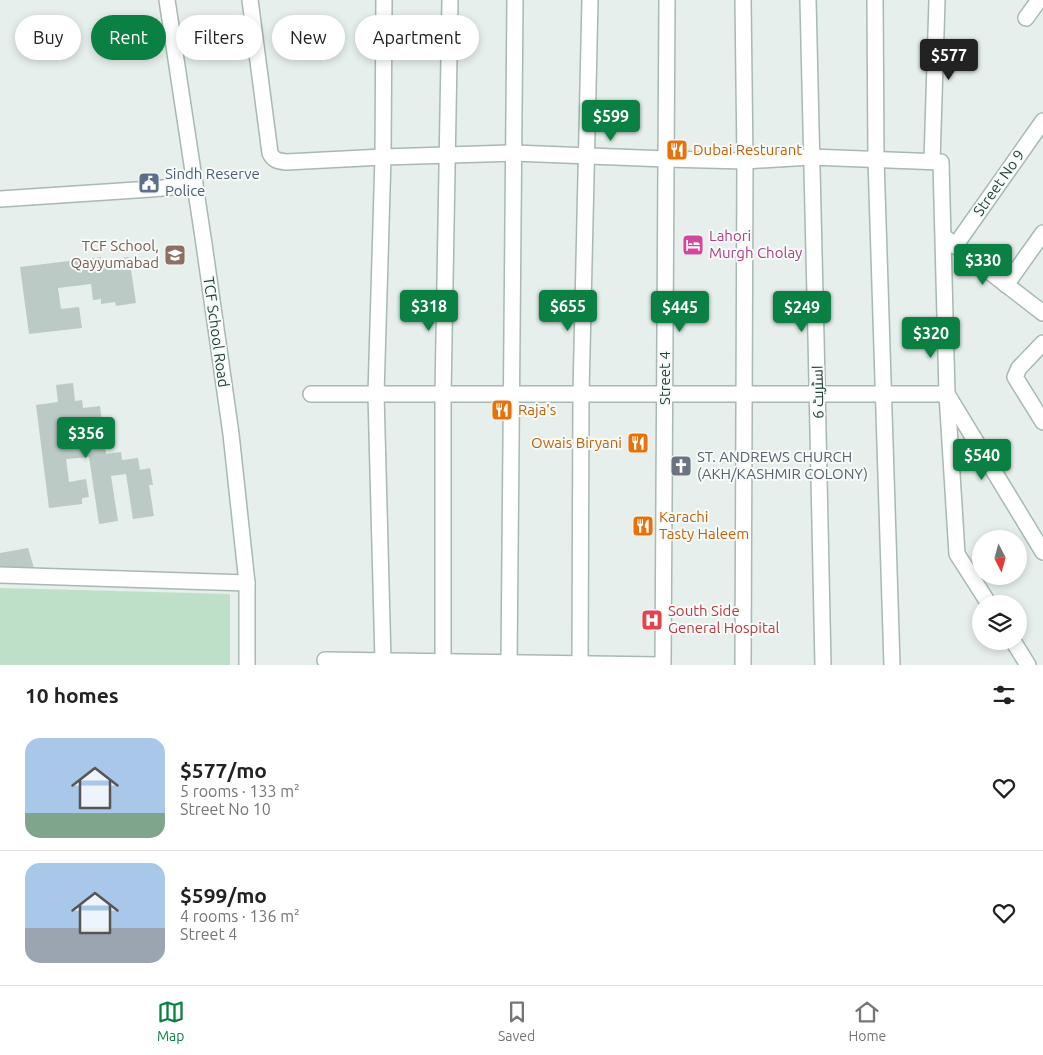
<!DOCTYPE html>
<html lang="en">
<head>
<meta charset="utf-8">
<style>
	:root { --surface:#fff; --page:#f2f2f2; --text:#222; --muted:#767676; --line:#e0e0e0; --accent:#0b8043 }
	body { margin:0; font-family:Ubuntu,Cairo,sans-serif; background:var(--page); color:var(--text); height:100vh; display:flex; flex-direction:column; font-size:19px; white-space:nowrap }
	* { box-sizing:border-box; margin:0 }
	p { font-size:16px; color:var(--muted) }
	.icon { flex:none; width:28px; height:28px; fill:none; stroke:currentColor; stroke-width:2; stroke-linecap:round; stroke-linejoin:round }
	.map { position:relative; height:665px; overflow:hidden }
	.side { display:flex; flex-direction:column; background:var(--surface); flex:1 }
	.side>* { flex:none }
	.top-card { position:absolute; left:15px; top:15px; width:500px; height:45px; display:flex; gap:10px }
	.needle { width:32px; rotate:174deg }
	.fabs { position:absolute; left:972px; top:530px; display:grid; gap:10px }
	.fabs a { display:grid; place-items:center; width:55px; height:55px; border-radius:50%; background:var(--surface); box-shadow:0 2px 8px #0003; font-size:25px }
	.price { position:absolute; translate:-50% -42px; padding:0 11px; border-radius:5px; background:var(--accent); color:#fff; font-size:16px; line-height:32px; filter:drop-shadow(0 1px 2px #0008) }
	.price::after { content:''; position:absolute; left:50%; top:30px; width:15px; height:11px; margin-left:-8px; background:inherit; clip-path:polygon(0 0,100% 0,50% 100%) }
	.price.active { background:#222; color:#fff }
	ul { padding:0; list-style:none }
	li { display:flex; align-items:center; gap:15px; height:125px; padding:0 25px }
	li+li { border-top:1px solid var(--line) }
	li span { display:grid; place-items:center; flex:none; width:140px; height:100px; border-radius:15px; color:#555 }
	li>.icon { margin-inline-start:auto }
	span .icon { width:60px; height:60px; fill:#fffc; stroke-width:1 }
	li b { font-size:21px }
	h2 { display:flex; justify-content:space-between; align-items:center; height:60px; padding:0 25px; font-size:21px }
	.tag { padding:0 18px; border-radius:22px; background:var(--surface); box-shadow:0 2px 8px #0003; font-size:18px; line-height:45px }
	.tag.active { background:var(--accent); color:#fff }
	.menu { display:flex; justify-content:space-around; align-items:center; height:70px; border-top:1px solid var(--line); background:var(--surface); font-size:14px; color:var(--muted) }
	.menu a { display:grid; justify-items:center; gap:2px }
	.menu .active { color:var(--accent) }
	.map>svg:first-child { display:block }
	.green { fill:#bfe0c8 }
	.building { fill:#bbcac4 }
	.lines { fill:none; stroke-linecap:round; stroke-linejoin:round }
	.minor-casing { stroke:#a8b8b2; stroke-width:18 }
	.minor { stroke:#fff; stroke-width:15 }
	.labels { text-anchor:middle; stroke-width:4; stroke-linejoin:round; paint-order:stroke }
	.food-label { font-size:15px; fill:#c56008; stroke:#f7fbf9; text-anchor:start }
	.service-label { font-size:15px; fill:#4e5e75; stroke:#f7fbf9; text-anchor:start }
	.street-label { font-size:15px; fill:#24423a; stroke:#f7fbf9 }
	.hotel-label { font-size:15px; fill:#b23c85; stroke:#f7fbf9; text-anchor:start }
	.education-label { font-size:15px; fill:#785e54; stroke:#f7fbf9; text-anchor:end }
	.worship-label { font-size:15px; fill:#5b616d; stroke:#f7fbf9; text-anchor:start }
	.health-label { font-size:15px; fill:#be3a42; stroke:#f7fbf9; text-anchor:start }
</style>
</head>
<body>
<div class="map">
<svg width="1043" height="665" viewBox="0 0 1043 665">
	<rect width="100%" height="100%" fill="#e6efeb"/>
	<polygon class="green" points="0,588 230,594 230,665 0,665"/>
	<g class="building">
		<polygon points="101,257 101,261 129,257 136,303 116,306 115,302 101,304 101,299 93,300 91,284 58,288 61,309 79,307 82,328 29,334 20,267"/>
		<polygon points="73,383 75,401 82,400 83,408 100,406 106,454 121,452 122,460 138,458 140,470 150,468 153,485 149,485 154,516 133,519 126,474 111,476 118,521 99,524 89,457 66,459 69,482 86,479 89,497 82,498 82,504 49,508 36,405 58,402 56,385"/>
		<polygon points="28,548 34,568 10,575 0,571 0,553"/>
	</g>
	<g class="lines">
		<g class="minor-casing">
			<g id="minor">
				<polyline points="167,0 204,244 231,434 247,583 247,665"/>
				<path d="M250 0 270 153C273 160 278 161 286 162L383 157 514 153 666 159 745 161 811 157 941 162 947 394 957 554 989 604"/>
				<polyline points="743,0 745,161 743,665"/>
				<path d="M808 0C812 222 820 443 823 665"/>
				<polyline points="875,0 876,159 892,665"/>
				<polyline points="1026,18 1039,0"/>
				<polyline points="932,161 937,0"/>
				<polyline points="0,199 151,189 195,185"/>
				<polyline points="947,239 1043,313"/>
				<polyline points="955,246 1043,121"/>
				<polyline points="1006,285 1043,233"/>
				<polyline points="1043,343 1019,368 1015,377 1043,422"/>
				<polyline points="311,394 947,394 1043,552"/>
				<polyline points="0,575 247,583"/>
				<polyline points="1013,641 1028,665"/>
				<polyline points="325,660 659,665"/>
				<polyline points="383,661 376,394 383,157 384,0"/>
				<polyline points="443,665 443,394 450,0"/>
				<polyline points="509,665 515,0"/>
				<polyline points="580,665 581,394 590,0"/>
				<polyline points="663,665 667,0"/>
			</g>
		</g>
		<use href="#minor" class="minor"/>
	</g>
	<defs>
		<g id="restaurant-square" transform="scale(1.125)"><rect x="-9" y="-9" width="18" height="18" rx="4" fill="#e8710a" stroke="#f7fbf9"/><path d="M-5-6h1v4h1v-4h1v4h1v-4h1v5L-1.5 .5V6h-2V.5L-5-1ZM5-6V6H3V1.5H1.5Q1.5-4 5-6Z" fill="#fff"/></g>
		<g id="civic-square" transform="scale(1.125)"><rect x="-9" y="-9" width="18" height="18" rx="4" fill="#5c6f8a" stroke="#f7fbf9"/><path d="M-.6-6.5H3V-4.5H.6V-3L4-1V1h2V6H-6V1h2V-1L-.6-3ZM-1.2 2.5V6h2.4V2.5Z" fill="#fff"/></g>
		<g id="hotel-square" transform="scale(1.125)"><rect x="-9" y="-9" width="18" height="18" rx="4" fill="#d1479c" stroke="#f7fbf9"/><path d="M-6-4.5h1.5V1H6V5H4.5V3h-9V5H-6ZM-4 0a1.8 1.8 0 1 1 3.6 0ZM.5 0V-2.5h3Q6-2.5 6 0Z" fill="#fff"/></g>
		<g id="school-square" transform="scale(1.125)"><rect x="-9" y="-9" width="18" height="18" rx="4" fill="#8d6e63" stroke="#f7fbf9"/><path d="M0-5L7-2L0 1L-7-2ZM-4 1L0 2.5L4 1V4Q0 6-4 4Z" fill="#fff"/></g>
		<g id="church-square" transform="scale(1.125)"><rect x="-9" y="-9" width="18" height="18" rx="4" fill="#6b7280" stroke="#f7fbf9"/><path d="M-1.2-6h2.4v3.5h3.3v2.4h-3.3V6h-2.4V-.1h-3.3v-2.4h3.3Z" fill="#fff"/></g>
		<g id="hospital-square" transform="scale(1.125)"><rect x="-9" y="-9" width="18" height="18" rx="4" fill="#e0444e" stroke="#f7fbf9"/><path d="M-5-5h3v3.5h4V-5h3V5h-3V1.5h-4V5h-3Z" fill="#fff"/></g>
	</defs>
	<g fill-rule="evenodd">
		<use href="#restaurant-square" x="677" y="150"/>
		<use href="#civic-square" x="149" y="183"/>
		<use href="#hotel-square" x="693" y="245"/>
		<use href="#school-square" x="175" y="255"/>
		<use href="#restaurant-square" x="502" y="410"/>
		<use href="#restaurant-square" x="638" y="443"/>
		<use href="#church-square" x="681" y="466"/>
		<use href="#restaurant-square" x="643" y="526"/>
		<use href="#hospital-square" x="652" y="620"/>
	</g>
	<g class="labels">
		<g class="food-label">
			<text x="693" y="155">Dubai Resturant</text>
			<text x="518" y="415">Raja's</text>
			<text x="622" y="448" text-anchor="end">Owais Biryani</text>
			<text x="659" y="522">Karachi<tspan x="659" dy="17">Tasty Haleem</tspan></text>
		</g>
		<g class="service-label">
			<text x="165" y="179">Sindh Reserve<tspan x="165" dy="17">Police</tspan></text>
		</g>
		<g class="street-label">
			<text transform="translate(999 183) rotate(-55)" y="5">Street No 9</text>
			<text transform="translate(216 332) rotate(82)" y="5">TCF School Road</text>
			<text transform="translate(665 378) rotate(-90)" y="5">Street 4</text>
			<text transform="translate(818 392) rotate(-91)" y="5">اسٹریٹ 6</text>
		</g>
		<g class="hotel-label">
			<text x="709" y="241">Lahori<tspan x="709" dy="17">Murgh Cholay</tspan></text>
		</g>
		<g class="education-label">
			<text x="159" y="251">TCF School,<tspan x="159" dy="17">Qayyumabad</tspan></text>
		</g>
		<g class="worship-label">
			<text x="697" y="462">ST. ANDREWS CHURCH<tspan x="697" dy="17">(AKH/KASHMIR COLONY)</tspan></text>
		</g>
		<g class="health-label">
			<text x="668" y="616">South Side<tspan x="668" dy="17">General Hospital</tspan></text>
		</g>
	</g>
</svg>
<div class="fabs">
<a><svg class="needle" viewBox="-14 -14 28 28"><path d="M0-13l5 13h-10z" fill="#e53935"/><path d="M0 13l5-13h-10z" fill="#767676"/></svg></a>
<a><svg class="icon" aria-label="layers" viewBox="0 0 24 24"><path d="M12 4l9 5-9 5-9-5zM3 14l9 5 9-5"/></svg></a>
</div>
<b class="price active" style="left:949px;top:81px">$577</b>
<b class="price" style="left:611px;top:142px">$599</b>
<b class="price" style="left:983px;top:286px">$330</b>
<b class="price" style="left:429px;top:332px">$318</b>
<b class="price" style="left:568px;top:332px">$655</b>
<b class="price" style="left:680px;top:333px">$445</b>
<b class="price" style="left:802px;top:333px">$249</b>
<b class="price" style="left:931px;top:359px">$320</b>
<b class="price" style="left:86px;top:459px">$356</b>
<b class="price" style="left:982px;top:481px">$540</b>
<div class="top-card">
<a class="tag">Buy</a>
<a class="tag active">Rent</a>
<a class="tag">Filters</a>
<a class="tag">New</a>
<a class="tag">Apartment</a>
</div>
</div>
<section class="side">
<h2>10 homes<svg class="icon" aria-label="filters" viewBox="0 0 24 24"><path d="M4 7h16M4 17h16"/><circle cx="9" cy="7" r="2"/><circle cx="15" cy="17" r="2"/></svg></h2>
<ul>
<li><span style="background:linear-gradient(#a9c7e8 75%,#7fa58c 0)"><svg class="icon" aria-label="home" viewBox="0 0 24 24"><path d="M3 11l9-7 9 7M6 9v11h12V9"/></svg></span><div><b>$577/mo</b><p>5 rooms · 133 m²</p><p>Street No 10</p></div><svg class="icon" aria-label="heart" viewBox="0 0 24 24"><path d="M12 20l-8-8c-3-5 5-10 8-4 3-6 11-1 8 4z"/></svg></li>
<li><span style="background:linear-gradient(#a9c7e8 65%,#9aa5b1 0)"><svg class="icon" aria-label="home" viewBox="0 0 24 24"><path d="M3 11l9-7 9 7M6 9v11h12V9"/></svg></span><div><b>$599/mo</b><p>4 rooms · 136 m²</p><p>Street 4</p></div><svg class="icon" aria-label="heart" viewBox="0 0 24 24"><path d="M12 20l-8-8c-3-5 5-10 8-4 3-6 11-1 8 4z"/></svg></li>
</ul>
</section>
<nav class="menu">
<a class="active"><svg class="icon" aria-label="map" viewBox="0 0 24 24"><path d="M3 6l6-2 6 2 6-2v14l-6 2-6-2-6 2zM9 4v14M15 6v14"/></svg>Map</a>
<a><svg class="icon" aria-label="saved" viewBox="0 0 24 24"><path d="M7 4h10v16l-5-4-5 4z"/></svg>Saved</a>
<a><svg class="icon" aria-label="home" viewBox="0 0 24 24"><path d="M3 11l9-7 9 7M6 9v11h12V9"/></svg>Home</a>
</nav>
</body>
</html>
